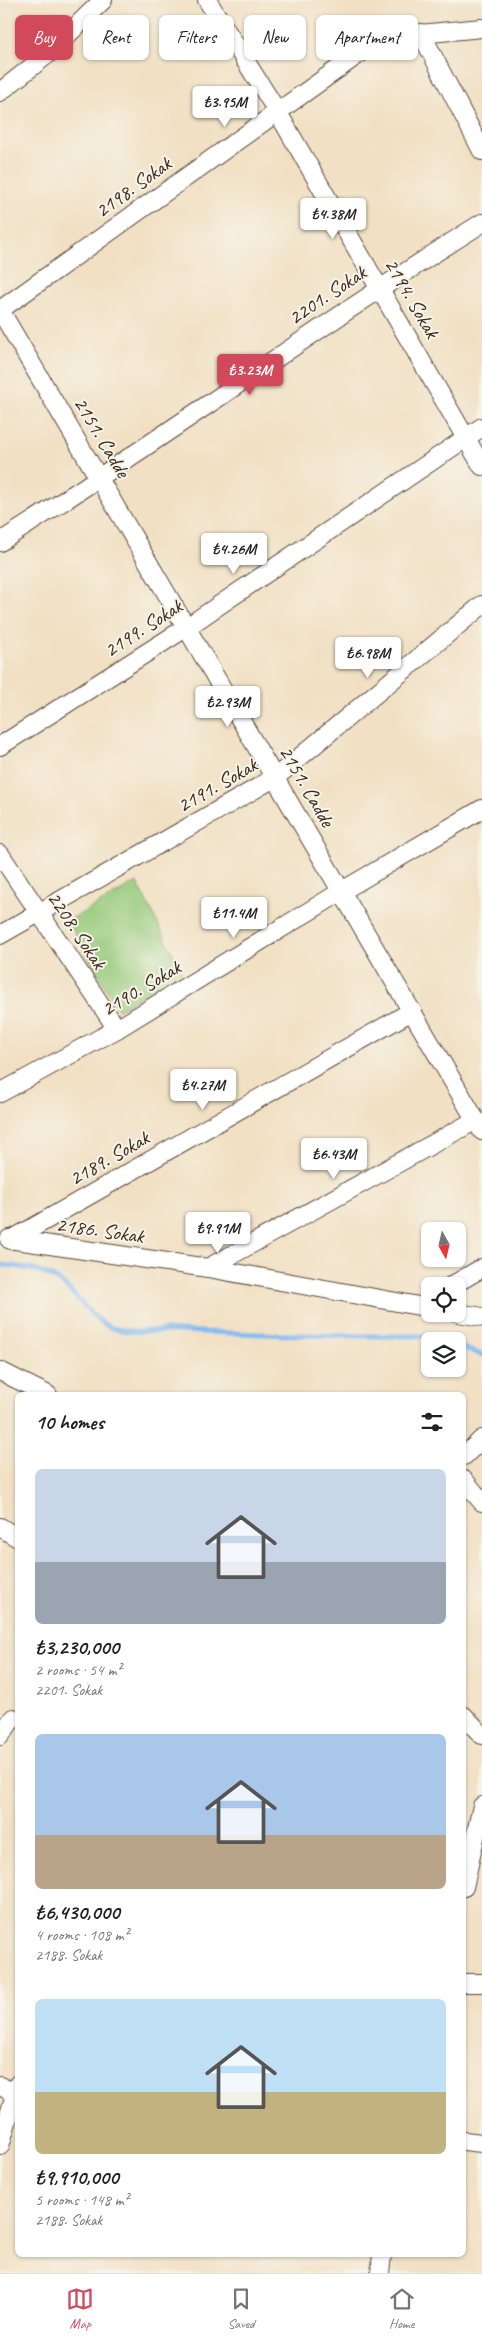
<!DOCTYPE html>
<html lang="en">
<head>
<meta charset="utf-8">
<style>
	:root { --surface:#fff; --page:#f6f6f6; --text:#202124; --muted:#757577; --line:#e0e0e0; --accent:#d1495b }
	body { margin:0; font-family:Caveat,sans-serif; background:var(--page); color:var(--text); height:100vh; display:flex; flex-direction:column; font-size:19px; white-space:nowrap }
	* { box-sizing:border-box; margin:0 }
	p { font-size:16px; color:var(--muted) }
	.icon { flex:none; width:28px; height:28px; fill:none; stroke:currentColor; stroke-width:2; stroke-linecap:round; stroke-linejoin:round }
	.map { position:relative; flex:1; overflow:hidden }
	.drawer { position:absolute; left:15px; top:1392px; width:451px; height:865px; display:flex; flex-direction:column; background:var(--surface); border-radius:8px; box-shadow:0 1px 4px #0004 }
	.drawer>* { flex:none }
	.banner { position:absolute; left:15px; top:15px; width:452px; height:45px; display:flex; gap:10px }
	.needle { width:32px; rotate:172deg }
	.tools { position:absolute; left:421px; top:1222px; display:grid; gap:10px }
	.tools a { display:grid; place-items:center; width:45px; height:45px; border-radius:8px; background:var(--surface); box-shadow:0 1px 4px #0004; font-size:25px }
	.price { position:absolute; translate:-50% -42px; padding:0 11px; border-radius:5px; background:#fff; color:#222; font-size:16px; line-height:32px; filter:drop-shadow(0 1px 2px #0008) }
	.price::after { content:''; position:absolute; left:50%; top:30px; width:15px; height:11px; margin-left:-8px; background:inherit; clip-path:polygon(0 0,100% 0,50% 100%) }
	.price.active { background:var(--accent); color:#fff }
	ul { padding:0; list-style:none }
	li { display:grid; align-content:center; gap:10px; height:265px; padding:0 20px }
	li span { display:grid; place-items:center; height:155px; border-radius:8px; color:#555 }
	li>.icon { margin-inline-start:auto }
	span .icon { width:90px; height:90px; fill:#fffc; stroke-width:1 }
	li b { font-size:21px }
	h2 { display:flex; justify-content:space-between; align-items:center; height:60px; padding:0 20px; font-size:21px }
	.pill { padding:0 18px; border-radius:8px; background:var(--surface); box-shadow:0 1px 4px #0004; font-size:18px; line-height:45px }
	.pill.active { background:var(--accent); color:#fff }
	.tab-bar { display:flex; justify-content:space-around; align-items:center; height:70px; border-top:1px solid var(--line); background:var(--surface); font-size:14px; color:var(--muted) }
	.tab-bar a { display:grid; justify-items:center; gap:2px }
	.tab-bar .active { color:var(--accent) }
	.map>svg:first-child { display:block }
	.green { fill:#97ca7b; stroke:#697a4c }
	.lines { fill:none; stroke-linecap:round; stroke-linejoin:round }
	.stream { stroke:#80b9f1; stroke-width:5 }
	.minor-casing { stroke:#564537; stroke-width:20 }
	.minor { stroke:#fff; stroke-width:18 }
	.labels { text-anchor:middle; stroke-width:4; stroke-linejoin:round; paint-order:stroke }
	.street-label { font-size:21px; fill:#3b2a1e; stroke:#f7f3e8 }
</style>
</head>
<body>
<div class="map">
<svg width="482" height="2273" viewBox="0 0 482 2273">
	<rect width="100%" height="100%" fill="#f7f3e8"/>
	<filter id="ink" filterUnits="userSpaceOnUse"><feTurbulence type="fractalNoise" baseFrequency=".02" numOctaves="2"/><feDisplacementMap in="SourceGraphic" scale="10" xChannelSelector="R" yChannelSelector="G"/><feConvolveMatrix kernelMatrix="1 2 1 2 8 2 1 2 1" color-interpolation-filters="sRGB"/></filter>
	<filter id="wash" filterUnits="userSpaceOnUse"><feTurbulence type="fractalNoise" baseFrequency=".0096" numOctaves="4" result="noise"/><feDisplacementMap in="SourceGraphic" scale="20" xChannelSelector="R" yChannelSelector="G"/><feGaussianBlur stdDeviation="1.12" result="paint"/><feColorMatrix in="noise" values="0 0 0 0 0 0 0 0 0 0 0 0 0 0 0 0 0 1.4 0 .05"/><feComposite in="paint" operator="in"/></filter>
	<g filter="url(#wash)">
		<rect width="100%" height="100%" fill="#f1e0c3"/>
		<polygon class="green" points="137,882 182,972 118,1010 68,921"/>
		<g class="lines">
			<g class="stream">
				<path d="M0 1265C21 1266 47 1271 64 1285 78 1297 95 1322 112 1328 133 1334 159 1330 180 1331 262 1335 344 1336 426 1336L443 1341"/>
				<polyline points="458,1346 482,1355"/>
			</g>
		</g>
	</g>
	<g filter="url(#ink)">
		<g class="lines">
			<g class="minor-casing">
				<g id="minor">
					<polyline points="207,0 277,111 482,466"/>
					<polyline points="421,33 482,151"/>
					<polyline points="0,92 48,54 103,0"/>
					<polyline points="0,310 482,1131"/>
					<polyline points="0,310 370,46 399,36 482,28"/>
					<path d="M0 542C163 439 319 325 482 223"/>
					<polyline points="0,746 187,627 482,427"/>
					<polyline points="0,854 117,1029"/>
					<polyline points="0,935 276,777 482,605"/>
					<polyline points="0,1093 117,1029 342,891 482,809"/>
					<polyline points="9,1239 208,1268 430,1308"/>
					<polyline points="11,1240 412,1011"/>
					<polyline points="208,1268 476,1120"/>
					<polyline points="451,1286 482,1268"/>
					<polyline points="458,1313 482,1317"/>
					<polyline points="0,1371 48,1395"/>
					<polyline points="464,1456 482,1439"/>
					<polyline points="464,1480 482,1502"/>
					<polyline points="0,1527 18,1538"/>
					<polyline points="464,1716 482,1735"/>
					<polyline points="0,1736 13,1718"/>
					<polyline points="464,1887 482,1806"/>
					<polyline points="464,1983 482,1983"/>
					<polyline points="0,2086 14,2093"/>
					<polyline points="464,2141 482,2143"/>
					<polyline points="0,2146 18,2084"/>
					<polyline points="380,2273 382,2255"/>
				</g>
			</g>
			<use href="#minor" class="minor"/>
		</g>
	</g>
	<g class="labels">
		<g class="street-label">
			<text transform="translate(133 187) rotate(-36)" y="7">2198. Sokak</text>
			<text transform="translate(327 295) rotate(-34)" y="7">2201. Sokak</text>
			<text transform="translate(412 298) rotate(60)" y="7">2194. Sokak</text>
			<text transform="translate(102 437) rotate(59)" y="7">2151. Cadde</text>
			<text transform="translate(143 628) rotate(-33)" y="7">2199. Sokak</text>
			<text transform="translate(217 785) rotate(-30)" y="7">2191. Sokak</text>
			<text transform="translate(307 786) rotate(60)" y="7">2151. Cadde</text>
			<text transform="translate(77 930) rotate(56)" y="7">2208. Sokak</text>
			<text transform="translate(141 988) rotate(-31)" y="7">2190. Sokak</text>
			<text transform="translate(109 1158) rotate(-30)" y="7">2189. Sokak</text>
			<text transform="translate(100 1230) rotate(8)" y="7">2186. Sokak</text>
		</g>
	</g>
</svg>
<div class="tools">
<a><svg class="needle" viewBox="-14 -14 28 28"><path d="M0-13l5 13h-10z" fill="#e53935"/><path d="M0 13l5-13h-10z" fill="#757577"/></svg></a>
<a><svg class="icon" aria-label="locate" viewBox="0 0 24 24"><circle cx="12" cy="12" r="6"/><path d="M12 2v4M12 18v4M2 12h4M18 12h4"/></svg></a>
<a><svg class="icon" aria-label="layers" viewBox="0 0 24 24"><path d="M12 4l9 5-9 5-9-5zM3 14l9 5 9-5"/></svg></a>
</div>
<b class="price" style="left:225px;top:128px">₺3.95M</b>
<b class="price" style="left:333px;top:240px">₺4.38M</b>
<b class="price active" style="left:250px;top:396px">₺3.23M</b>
<b class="price" style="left:234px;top:575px">₺4.26M</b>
<b class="price" style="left:368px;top:679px">₺6.98M</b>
<b class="price" style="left:228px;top:728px">₺2.93M</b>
<b class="price" style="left:234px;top:939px">₺11.4M</b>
<b class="price" style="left:203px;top:1111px">₺4.27M</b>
<b class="price" style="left:334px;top:1180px">₺6.43M</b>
<b class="price" style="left:218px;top:1254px">₺9.91M</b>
<div class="banner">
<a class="pill active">Buy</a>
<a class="pill">Rent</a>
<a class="pill">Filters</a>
<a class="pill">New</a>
<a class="pill">Apartment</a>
</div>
<section class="drawer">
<h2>10 homes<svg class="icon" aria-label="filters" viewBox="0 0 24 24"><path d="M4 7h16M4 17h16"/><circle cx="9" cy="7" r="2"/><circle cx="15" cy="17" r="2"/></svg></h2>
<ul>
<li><span style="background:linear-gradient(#c9d6e8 60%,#9aa5b1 0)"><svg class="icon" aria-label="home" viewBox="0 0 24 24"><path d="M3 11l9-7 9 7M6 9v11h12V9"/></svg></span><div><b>₺3,230,000</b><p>2 rooms · 54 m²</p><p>2201. Sokak</p></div></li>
<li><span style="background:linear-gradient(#a9c7e8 65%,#b9a48a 0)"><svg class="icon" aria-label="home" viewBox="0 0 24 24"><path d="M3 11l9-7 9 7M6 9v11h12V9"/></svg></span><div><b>₺6,430,000</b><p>4 rooms · 108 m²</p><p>2188. Sokak</p></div></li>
<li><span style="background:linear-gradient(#bfe0f5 60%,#c2b280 0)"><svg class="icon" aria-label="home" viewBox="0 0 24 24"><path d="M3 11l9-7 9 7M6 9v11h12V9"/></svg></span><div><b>₺9,910,000</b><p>5 rooms · 148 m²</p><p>2188. Sokak</p></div></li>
</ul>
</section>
</div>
<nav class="tab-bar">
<a class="active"><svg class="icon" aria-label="map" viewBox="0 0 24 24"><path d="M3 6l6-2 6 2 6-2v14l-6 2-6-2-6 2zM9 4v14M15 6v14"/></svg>Map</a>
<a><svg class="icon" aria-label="saved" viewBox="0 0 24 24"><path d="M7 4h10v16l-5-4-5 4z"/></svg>Saved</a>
<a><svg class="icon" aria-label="home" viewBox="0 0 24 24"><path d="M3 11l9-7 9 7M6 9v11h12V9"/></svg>Home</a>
</nav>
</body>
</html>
